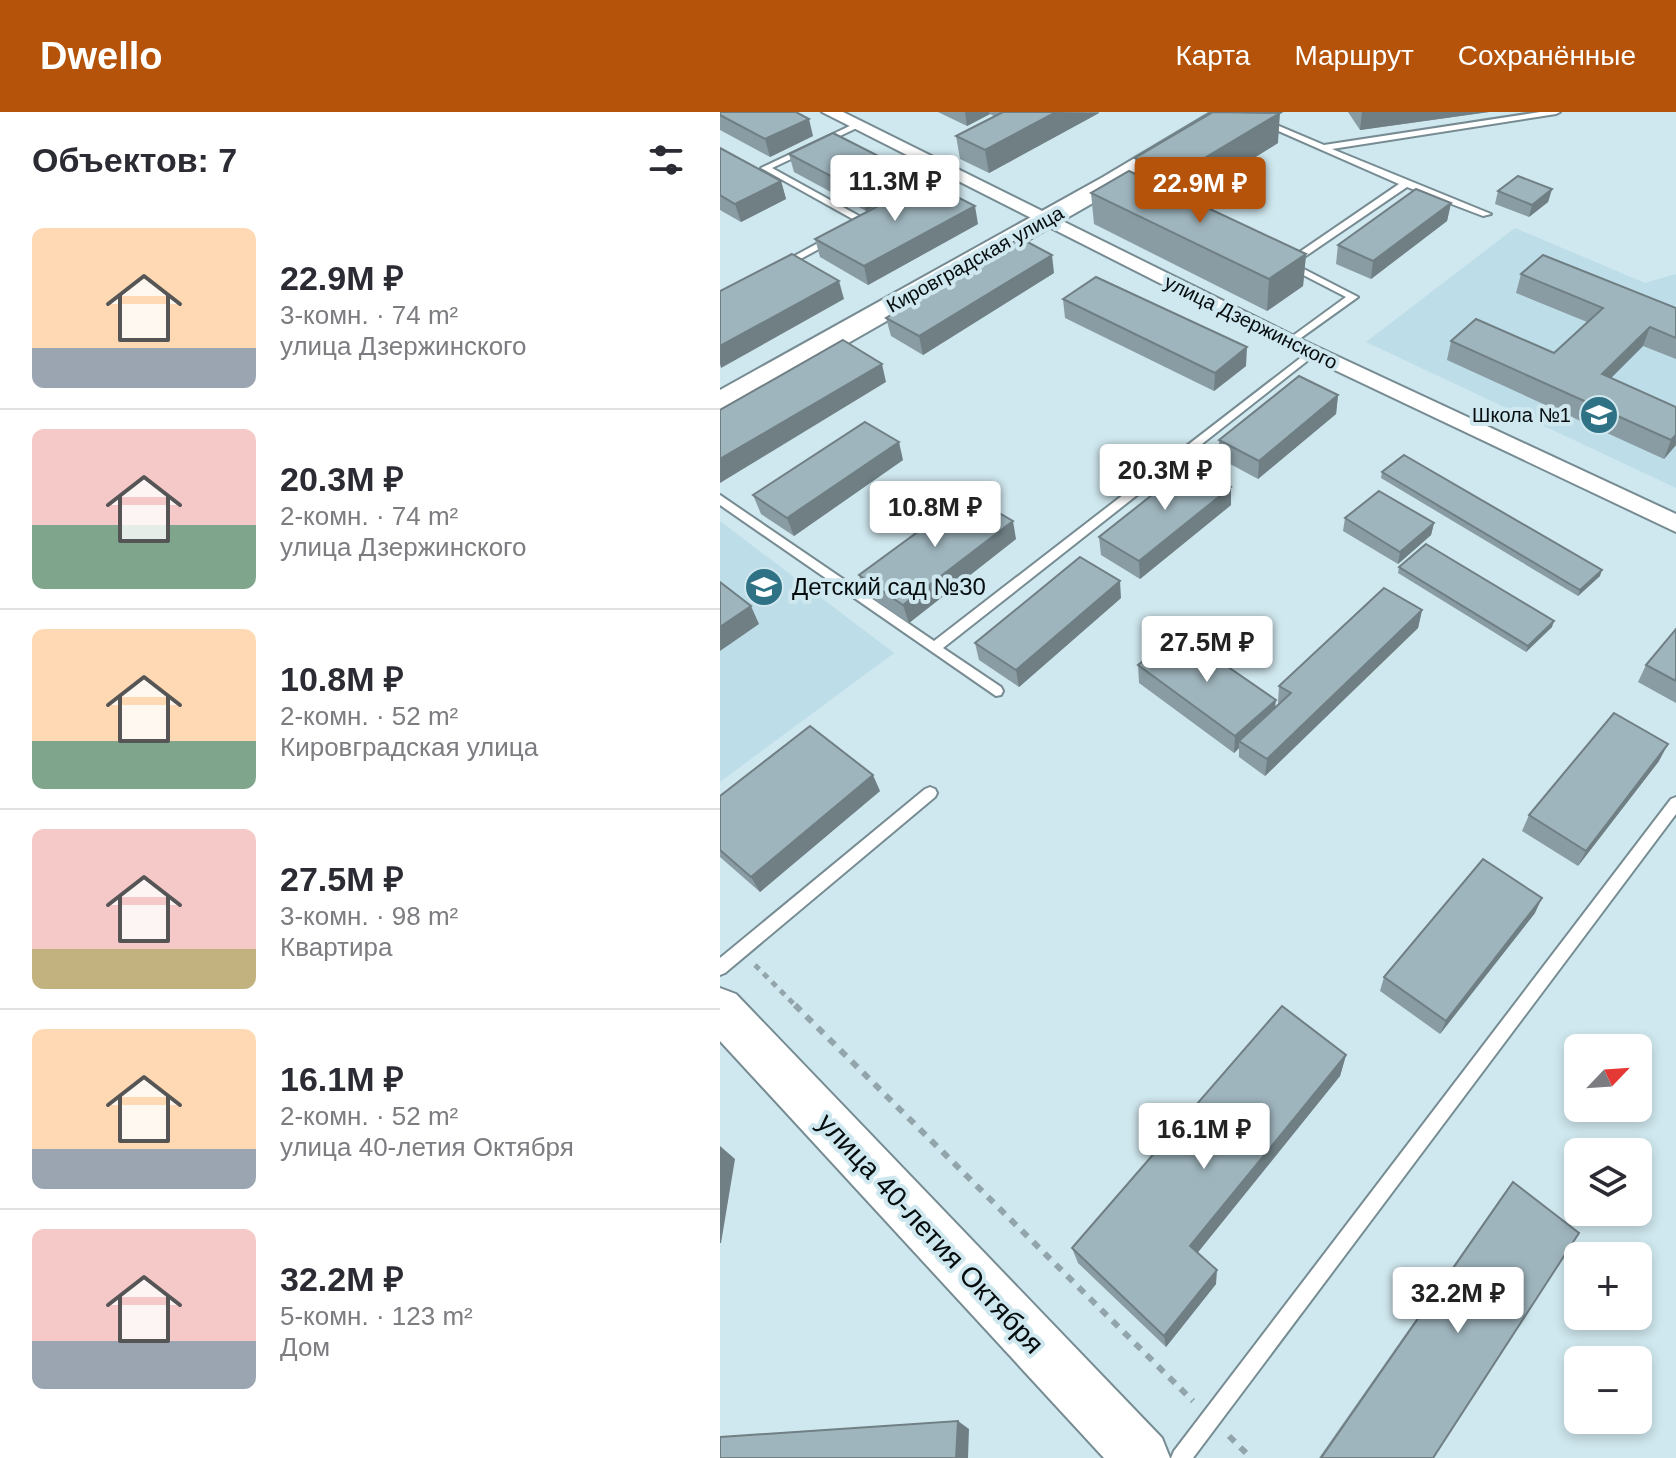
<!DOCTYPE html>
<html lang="ru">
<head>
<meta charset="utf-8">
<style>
	:root { --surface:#fff; --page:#f7f7f7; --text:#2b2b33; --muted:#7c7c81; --line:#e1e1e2; --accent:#b45309 }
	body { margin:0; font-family:Arial,sans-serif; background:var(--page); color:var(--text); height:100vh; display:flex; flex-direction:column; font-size:30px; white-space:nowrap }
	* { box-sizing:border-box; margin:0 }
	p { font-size:26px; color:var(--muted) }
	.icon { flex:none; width:44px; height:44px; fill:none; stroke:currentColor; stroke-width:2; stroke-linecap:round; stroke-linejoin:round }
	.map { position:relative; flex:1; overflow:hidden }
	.sheet { display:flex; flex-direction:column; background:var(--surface); width:720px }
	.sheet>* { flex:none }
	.needle { width:52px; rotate:65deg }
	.buttons { position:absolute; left:844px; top:922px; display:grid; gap:16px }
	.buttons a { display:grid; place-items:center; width:88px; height:88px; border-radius:12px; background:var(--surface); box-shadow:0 4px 12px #0003; font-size:40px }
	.price { position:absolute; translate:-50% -68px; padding:0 18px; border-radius:8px; background:#fff; color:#222; font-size:26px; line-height:52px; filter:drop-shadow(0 2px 4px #0008) }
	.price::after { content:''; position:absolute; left:50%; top:48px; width:24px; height:18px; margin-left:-12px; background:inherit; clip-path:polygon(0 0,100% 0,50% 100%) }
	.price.active { background:var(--accent); color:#fff }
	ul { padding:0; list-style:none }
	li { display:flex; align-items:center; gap:24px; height:200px; padding:0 32px }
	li+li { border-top:2px solid var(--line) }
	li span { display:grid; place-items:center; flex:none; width:224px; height:160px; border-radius:12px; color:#555 }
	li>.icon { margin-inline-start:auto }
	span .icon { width:96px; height:96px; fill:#fffc; stroke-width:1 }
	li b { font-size:34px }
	h2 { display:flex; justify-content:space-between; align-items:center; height:96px; padding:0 32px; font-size:34px }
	header { display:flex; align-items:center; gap:48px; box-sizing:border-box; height:112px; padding:0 40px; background:var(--accent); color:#fff }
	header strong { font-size:38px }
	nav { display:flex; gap:44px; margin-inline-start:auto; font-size:28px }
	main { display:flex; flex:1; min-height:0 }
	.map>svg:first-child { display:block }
	.built { fill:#bddde8 }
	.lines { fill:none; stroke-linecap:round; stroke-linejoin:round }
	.lane-casing { stroke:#768b92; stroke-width:4 }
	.street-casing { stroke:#768b92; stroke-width:4 }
	.secondary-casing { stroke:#768b92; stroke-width:4 }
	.path-far1 { stroke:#92a5aa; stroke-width:5; stroke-dasharray:6 6; stroke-linecap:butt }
	.path { stroke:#92a5aa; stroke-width:6; stroke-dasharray:8 8; stroke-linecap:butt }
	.lane { fill:#fff; fill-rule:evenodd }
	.street { fill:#fff; fill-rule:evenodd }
	.secondary { fill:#fff; fill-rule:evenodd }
	.wall { fill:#899ca3 }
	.shaded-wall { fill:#6f7f84 }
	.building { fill:#9fb5bd; stroke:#6f7f84; stroke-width:2 }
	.labels { text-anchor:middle; stroke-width:8; stroke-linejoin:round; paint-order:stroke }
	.far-street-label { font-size:20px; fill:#050d0f; stroke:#cfe7ee }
	.far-poi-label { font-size:20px; fill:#050d0f; stroke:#cfe7ee; text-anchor:end }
	.poi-label { font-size:24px; fill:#050d0f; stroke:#cfe7ee; text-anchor:start }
	.near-street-label { font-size:28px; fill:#050d0f; stroke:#cfe7ee }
</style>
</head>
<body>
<header>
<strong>Dwello</strong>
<nav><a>Карта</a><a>Маршрут</a><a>Сохранённые</a></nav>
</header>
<main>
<section class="sheet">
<h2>Объектов: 7<svg class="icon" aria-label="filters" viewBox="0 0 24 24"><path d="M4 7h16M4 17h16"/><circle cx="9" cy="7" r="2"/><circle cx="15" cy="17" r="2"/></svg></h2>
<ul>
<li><span style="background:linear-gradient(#ffd9b3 75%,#9aa5b1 0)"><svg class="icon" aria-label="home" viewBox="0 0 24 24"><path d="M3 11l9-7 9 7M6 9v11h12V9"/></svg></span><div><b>22.9M ₽</b><p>3-комн. · 74 m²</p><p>улица Дзержинского</p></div></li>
<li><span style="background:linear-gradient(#f6c9c9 60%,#7fa58c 0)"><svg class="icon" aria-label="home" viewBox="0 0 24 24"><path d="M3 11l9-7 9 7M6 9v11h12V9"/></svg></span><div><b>20.3M ₽</b><p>2-комн. · 74 m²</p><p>улица Дзержинского</p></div></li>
<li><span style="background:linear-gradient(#ffd9b3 70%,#7fa58c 0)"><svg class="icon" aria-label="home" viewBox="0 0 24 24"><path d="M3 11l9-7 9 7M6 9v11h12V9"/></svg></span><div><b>10.8M ₽</b><p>2-комн. · 52 m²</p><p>Кировградская улица</p></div></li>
<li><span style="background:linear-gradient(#f6c9c9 75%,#c2b280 0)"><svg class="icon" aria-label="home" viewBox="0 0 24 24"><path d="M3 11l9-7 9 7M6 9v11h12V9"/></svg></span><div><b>27.5M ₽</b><p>3-комн. · 98 m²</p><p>Квартира</p></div></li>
<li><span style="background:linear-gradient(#ffd9b3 75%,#9aa5b1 0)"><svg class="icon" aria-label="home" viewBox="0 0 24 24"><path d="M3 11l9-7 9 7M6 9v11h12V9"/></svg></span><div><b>16.1M ₽</b><p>2-комн. · 52 m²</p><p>улица 40-летия Октября</p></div></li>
<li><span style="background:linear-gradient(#f6c9c9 70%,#9aa5b1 0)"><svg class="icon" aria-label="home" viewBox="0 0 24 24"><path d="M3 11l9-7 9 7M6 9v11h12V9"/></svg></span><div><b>32.2M ₽</b><p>5-комн. · 123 m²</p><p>Дом</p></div></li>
</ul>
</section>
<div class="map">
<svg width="956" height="1346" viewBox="0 0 956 1346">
	<rect width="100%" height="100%" fill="#cfe7ee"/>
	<g class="built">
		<polygon points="795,116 925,171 956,162 956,376 646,230"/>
		<polygon points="0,409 174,541 0,670"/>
	</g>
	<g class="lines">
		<g class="lane-casing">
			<g id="lane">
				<polygon points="515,0 526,0 604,33 820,0 840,0 836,2 612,37 771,102 763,104 687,75 574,152 638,185 571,233 567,232 567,228 626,185 562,152 679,72"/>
				<polygon points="134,12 141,14 52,56 150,110 139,116 134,113 138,110 41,56"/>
				<polygon points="111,124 119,126 64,156 56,154"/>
				<polygon points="592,237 596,238 596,242 223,536 281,575 283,579 281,583 276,584 0,393 0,383 214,529"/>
				<polygon points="210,675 215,677 217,681 215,685 5,861 0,863 0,846 205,677"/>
				<polygon points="956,685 956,702 473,1346 451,1346 454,1339 951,687"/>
			</g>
		</g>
		<g class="street-casing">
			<polygon id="street" points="102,0 123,0 578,226 956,402 956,420 564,234"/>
		</g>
		<g class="secondary-casing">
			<g id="secondary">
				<polygon points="492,0 521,0 517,5 401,75 11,298 0,301 0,278 383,65"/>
				<polygon points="0,876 16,882 442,1326 450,1346 384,1346 0,929"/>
			</g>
		</g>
		<polyline class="path-far1" points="35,853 77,895"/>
		<g class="path">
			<polyline points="75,893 473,1289"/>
			<polyline points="509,1324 531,1346"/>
		</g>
		<use href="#lane" class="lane"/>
		<use href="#street" class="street"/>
		<use href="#secondary" class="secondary"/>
	</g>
	<g class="wall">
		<polygon points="0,0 93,24 50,45 0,18"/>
		<polygon points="218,0 379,0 379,1 269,61 240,47 236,24 274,4 270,2 247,14"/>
		<polygon points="628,0 769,0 640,18"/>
		<polygon points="558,31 468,87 586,142 583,174 547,199 374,112 371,81 416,63 415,46"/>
		<polygon points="0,36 61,69 66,87 21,110 0,98"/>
		<polygon points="69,42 189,76 146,99 74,60"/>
		<polygon points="832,77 828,90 809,105 775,92 778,79"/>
		<polygon points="731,91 727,109 651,167 616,152 618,133"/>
		<polygon points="258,112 148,173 100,145 95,127"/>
		<polygon points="334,161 203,243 171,224 166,206"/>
		<polygon points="801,162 956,196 956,247 923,234 891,266 956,295 956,333 944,347 727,248 731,229 834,241 867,210 796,181"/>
		<polygon points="343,187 526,254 494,279 345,206"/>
		<polygon points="618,283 616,302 538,367 499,346 499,328"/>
		<polygon points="183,348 74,424 41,402 33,383"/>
		<polygon points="662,360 880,464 858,484 661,366"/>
		<polygon points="511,393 420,467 381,443 379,425"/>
		<polygon points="625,406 714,411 711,423 678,452 623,419"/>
		<polygon points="296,427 189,511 145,481 139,463"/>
		<polygon points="679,455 832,515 806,540 678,461"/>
		<polygon points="401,486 299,575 259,548 255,531"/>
		<polygon points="702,498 698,516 545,664 519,645 519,636 514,641 419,571 418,553 555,595 559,592 558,591 559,574"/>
		<polygon points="956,517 956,591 918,570 926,553"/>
		<polygon points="939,649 858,754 802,719 809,703"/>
		<polygon points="160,679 40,780 0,745 0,684"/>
		<polygon points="815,801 720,922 660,879 664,865"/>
		<polygon points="626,943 620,964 477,1141 496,1172 446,1235 358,1151 352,1136"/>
		<polygon points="793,1070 713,1346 599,1346 780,1087"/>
	</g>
	<g class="shaded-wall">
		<polygon points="245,0 269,0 270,2 247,14"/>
		<polygon points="336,0 379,1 269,61 265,38"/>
		<polygon points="642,0 769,0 640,18"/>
		<polygon points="560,1 558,31 457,94 456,63"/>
		<polygon points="89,7 93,24 50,45 45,27"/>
		<polygon points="186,58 189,76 146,99 141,80"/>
		<polygon points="61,69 66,87 21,110 15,92"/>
		<polygon points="832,77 828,90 809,105 812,93"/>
		<polygon points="731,91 727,109 651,167 653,149"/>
		<polygon points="255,94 258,112 148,173 144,154"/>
		<polygon points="586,142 583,174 547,199 549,167"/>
		<polygon points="332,143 334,161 203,243 199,224"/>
		<polygon points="119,169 124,187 1,256 0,252 0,234"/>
		<polygon points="930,215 923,234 876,281 882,262"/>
		<polygon points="527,235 526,254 494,279 495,261"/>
		<polygon points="162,252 166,270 0,371 0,347"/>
		<polygon points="618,283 616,302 538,367 539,349"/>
		<polygon points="956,323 956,333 944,347 951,328"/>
		<polygon points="179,330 183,348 74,424 67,406"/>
		<polygon points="511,375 511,393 420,467 419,449"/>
		<polygon points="293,409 296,427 189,511 183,493"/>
		<polygon points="714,411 711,423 678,452 680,440"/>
		<polygon points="882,458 880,464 858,484 860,478"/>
		<polygon points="400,469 401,486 299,575 296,558"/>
		<polygon points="31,494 39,512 0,539 0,515"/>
		<polygon points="702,498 698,516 545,664 547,647"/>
		<polygon points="834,509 832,515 806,540 808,534"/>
		<polygon points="556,588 554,605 519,629 519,636 514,641 515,624"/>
		<polygon points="948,632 939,649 858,754 866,739"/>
		<polygon points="153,663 160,679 40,780 31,765"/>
		<polygon points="822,786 815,801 720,922 726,909"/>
		<polygon points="626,943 620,964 471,1149 470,1134"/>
		<polygon points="0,1034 15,1047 1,1131 0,1131"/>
		<polygon points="497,1158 496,1172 446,1235 444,1224"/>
		<polygon points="238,1309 249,1317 248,1346 236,1346"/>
	</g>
	<g class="building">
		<polygon points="0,0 76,0 89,7 45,27 0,3"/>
		<polygon points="283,0 336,0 265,38 236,24"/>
		<polygon points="493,0 560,1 456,63 415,46"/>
		<polygon points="113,21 186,58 141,80 69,42"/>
		<polygon points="0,36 61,69 15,92 0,83"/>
		<polygon points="409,59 586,142 549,167 371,81"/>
		<polygon points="798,64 832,77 812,93 778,79"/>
		<polygon points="206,69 255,94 144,154 95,127"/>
		<polygon points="696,77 731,91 653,149 618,133"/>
		<polygon points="300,126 332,143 199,224 166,206"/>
		<polygon points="72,142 119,169 0,234 0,179"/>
		<polygon points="823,143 956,196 956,226 930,215 882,262 956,295 956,323 951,328 731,229 756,207 834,241 883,196 801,162"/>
		<polygon points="376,165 527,235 495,261 343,187"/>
		<polygon points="123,228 162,252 0,347 0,298"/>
		<polygon points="579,264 618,283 539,349 499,328"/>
		<polygon points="145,310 179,330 67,406 33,383"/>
		<polygon points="684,343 882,458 860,478 662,360"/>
		<polygon points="471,352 511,375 419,449 379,425"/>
		<polygon points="659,379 714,411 680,440 625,406"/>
		<polygon points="248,383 293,409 183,493 139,463"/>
		<polygon points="706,432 834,509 808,534 679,455"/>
		<polygon points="360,445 400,469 296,558 255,531"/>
		<polygon points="0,470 31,494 0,515"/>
		<polygon points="664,476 702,498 547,647 519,629 571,581 559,574"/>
		<polygon points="956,517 956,569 926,553"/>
		<polygon points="459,521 556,588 515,624 418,553"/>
		<polygon points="894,601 948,632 866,739 809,703"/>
		<polygon points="90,614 153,663 31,765 0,738 0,684"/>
		<polygon points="763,747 822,786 726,909 664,865"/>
		<polygon points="562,894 626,943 470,1134 497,1158 444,1224 352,1136"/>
		<polygon points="793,1070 859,1121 713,1346 601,1346"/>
		<polygon points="238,1309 236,1346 0,1346 0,1325"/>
	</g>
	<defs>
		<g id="school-disc" transform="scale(2)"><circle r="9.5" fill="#307285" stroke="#cfe7ee"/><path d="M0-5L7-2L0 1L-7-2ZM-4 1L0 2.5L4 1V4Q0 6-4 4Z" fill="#fff"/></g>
	</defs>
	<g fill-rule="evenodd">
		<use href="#school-disc" x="879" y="303"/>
		<use href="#school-disc" x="44" y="475"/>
	</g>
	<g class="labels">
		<g class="far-street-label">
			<text transform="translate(255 147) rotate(-29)" y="7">Кировградская улица</text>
			<text transform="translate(531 210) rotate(26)" y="7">улица Дзержинского</text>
		</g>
		<g class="far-poi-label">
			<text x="851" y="310">Школа №1</text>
		</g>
		<g class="poi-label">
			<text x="72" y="483">Детский сад №30</text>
		</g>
		<g class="near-street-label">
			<text transform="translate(211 1121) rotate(47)" y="10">улица 40-летия Октября</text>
		</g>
	</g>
</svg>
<div class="buttons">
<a><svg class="needle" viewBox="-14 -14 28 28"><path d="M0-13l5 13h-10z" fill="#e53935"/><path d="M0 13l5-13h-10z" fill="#7c7c81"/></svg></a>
<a><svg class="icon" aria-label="layers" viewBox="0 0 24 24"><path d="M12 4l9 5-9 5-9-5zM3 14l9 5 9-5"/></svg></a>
<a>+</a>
<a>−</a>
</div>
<b class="price" style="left:175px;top:111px">11.3M ₽</b>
<b class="price active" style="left:480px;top:113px">22.9M ₽</b>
<b class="price" style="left:445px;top:400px">20.3M ₽</b>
<b class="price" style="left:215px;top:437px">10.8M ₽</b>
<b class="price" style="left:487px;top:572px">27.5M ₽</b>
<b class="price" style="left:484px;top:1059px">16.1M ₽</b>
<b class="price" style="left:738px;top:1223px">32.2M ₽</b>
</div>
</main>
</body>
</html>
